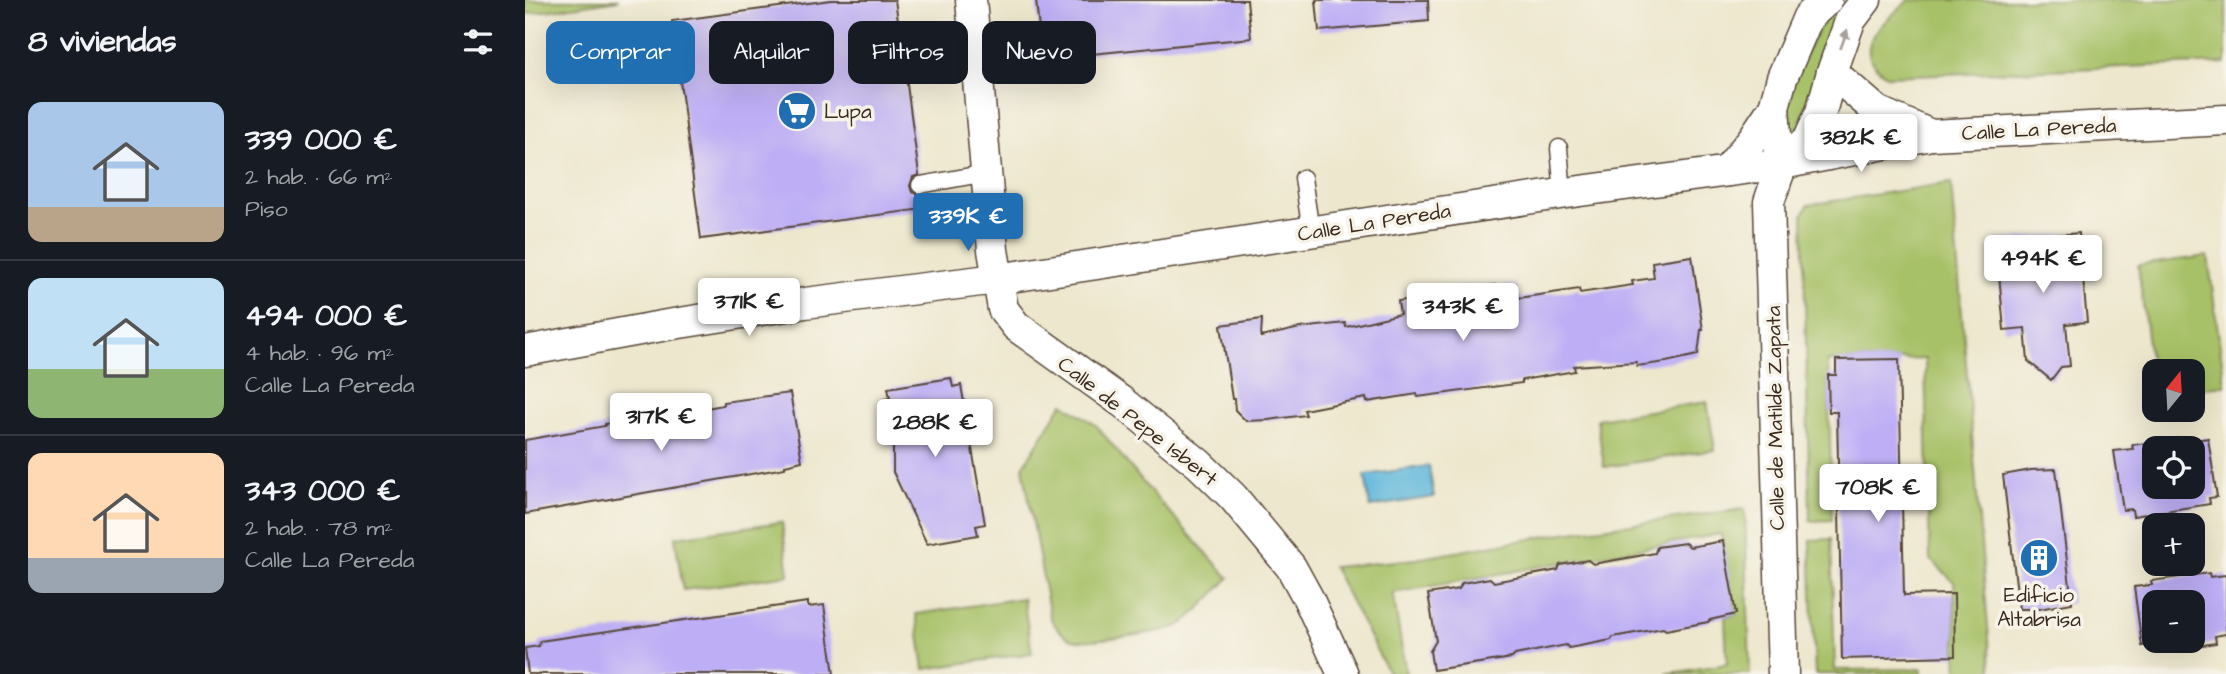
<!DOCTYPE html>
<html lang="es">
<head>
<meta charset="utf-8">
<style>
	:root { --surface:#171b24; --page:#242831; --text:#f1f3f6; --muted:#9ea1a6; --line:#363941; --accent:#1f6fb2 }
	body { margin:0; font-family:"Architects Daughter",sans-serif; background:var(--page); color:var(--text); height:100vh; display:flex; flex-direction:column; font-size:26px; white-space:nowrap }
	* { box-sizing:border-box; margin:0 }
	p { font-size:23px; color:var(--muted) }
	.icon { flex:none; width:38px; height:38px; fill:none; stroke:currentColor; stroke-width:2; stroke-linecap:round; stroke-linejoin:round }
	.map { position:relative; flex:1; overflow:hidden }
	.panel { display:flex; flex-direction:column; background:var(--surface); width:525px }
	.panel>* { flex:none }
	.guide { position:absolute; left:21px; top:21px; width:665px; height:63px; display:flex; gap:14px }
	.needle { width:46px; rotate:18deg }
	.buttons { position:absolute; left:1617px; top:359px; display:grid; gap:14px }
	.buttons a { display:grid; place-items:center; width:63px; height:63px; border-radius:14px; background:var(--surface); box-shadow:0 7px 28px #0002; font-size:35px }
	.price { position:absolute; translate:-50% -60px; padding:0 16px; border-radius:7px; background:#fff; color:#222; font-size:23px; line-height:46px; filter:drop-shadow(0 2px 4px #0008) }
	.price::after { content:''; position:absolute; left:50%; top:42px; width:21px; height:16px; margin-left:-10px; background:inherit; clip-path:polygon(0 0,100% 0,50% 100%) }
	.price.selected { background:var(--accent); color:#fff }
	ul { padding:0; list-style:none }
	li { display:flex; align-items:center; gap:21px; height:175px; padding:0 28px }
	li+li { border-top:2px solid var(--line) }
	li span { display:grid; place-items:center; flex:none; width:196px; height:140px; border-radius:14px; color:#555 }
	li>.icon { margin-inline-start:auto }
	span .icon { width:84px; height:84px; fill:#fffc; stroke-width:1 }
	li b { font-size:30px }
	h2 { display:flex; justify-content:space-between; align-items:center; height:84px; padding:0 28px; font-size:30px }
	.chip { padding:0 24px; border-radius:14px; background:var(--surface); box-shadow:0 7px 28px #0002; font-size:24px; line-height:63px }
	.chip.selected { background:var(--accent); color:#fff }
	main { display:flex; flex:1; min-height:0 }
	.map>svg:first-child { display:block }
	.green { fill:#a7c168; stroke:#717643; stroke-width:2 }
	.water { fill:#5eb7db; stroke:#4c707c; stroke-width:2 }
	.building { fill:#bdaef5; fill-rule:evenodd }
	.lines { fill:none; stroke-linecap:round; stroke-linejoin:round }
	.lane-casing { stroke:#564638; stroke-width:19 }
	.street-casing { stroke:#564638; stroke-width:33 }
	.lane { stroke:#fff; stroke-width:16 }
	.street { stroke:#fff; stroke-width:30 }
	.oneway { fill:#a79f9a }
	.labels { text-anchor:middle; stroke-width:7; stroke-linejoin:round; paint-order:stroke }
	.poi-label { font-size:21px; fill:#3b2a1e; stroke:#f7f3e8; text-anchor:start }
	.street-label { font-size:21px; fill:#3b2a1e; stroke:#f7f3e8 }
</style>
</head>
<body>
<main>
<section class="panel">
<h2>8 viviendas<svg class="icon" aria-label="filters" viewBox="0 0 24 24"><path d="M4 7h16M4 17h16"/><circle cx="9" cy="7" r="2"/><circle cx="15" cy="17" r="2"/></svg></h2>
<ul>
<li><span style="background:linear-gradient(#a9c7e8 75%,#b9a48a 0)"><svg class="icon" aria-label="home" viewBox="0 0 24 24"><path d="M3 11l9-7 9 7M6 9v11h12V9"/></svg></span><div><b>339 000 €</b><p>2 hab. · 66 m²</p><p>Piso</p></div></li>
<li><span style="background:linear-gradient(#bfe0f5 65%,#8fb573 0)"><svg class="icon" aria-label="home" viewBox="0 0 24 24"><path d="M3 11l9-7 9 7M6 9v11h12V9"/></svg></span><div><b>494 000 €</b><p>4 hab. · 96 m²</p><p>Calle La Pereda</p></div></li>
<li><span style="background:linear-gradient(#ffd9b3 75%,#9aa5b1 0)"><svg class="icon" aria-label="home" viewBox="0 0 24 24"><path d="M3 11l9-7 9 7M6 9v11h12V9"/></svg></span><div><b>343 000 €</b><p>2 hab. · 78 m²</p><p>Calle La Pereda</p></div></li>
</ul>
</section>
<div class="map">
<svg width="1701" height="674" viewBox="0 0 1701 674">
	<rect width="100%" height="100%" fill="#f7f3e8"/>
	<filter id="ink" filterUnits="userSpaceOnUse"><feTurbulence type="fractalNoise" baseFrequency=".0143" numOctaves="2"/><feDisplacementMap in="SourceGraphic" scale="14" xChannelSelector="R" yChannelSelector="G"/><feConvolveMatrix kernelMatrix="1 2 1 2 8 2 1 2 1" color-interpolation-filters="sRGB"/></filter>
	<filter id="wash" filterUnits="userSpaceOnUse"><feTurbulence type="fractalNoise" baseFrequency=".00686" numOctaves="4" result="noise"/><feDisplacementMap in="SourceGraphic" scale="28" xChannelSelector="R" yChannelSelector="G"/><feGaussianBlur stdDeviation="1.57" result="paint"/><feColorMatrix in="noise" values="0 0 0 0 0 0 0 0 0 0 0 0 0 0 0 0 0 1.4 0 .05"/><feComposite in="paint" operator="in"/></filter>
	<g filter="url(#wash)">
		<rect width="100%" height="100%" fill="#ede7cd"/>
		<g class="green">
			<polygon points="0,0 94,0 0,14"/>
			<path d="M1384 0H1701V63L1363 76C1319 49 1361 21 1384 0Z"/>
			<polygon points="1316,3 1272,133 1268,133 1263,121 1264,83 1305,9"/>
			<polygon points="1426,183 1467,674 1432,674 1429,582 1405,559 1400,359 1303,361 1307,520 1285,521 1278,214 1283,205"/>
			<polygon points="1683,256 1700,385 1668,389 1668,371 1629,371 1629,391 1613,265"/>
			<polygon points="1182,402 1190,450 1079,467 1072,419"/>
			<path d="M538 403 571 425 625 491 704 578C694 588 664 622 653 626 639 632 560 644 547 639 536 635 530 627 525 617L498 467Z"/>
			<polygon points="1220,509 1225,674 1140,674 1202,664 1200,617 1211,614 1196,534 868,593 881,674 864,674 808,567 891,559 1039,533"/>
			<polygon points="257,522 264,575 158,590 150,537"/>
			<polygon points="1306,539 1310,670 1397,669 1397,674 1290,674 1285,540"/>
			<polygon points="498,598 507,653 399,669 391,614"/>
		</g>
		<polygon class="water" points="904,466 909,497 845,507 840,475"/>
		<g id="blocks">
			<g class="building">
				<polygon points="306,0 370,0 374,27 366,32 365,38 370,46 377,47 394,175 388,177 385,186 387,192 396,195 398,209 176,239 147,21"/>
				<polygon points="511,0 722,0 726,38 517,59"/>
				<polygon points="791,0 903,0 904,21 794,31"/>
				<polygon points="1554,233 1562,322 1541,324 1545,366 1536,367 1526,380 1503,361 1500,328 1479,330 1471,240"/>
				<polygon points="1167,256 1178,330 1176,330 1173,355 1141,362 1112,366 1111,362 1049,366 1050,371 997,380 997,383 893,397 892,394 842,402 841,398 779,410 781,415 743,420 721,421 710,410 709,399 707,399 696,325 737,319 736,337 775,328 820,323 821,327 875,314 873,301 889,299 888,295 948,285 948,288 970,285 970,287 991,284 993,298 1054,289 1055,293 1108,285 1107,281 1129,278 1127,262"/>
				<polygon points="1374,359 1379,595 1429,594 1430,656 1317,659 1312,412 1304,412 1303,375 1311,375 1311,360"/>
				<polygon points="426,378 428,387 436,385 460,524 451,526 453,535 402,544 368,472 368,447 359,399 365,398 363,388"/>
				<polygon points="265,393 277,461 260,465 260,468 0,514 0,440 80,426 80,424 109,418 140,413 140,416 198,405 198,402"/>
				<path d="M1665 437V441L1683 438 1692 497 1684 498 1685 504 1608 516 1607 509 1598 510 1589 451 1608 449 1607 445ZM1629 448H1668V486H1629Z"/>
				<polygon points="1531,469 1547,603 1514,609 1494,609 1478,475 1506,470"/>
				<polygon points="1198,541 1211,614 1185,620 1183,622 1141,630 1138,628 1088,637 1086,640 1044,648 1041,645 990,655 987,658 908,670 905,651 911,641 903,594 934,589 937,583 965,578 969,582 1033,570 1035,565 1063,560 1068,564 1130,553 1132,547 1160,543 1165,547"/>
				<path d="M1684 573 1685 577 1701 575V634L1690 636 1691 643 1638 651 1637 643 1617 646 1609 587 1627 585 1626 581ZM1629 602H1668V640H1629Z"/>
				<polygon points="283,602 283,607 299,605 309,674 3,674 0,648 14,646 15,641"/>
			</g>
		</g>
	</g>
	<g filter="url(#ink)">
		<use href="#blocks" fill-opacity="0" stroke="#564638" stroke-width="2"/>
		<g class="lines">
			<g class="lane-casing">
				<g id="lane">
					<polyline points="375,37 449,32"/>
					<polyline points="1034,148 1038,194"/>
					<polyline points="778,178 786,232"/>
					<polyline points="395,185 462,173"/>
				</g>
			</g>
			<g class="street-casing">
				<g id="street">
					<polyline points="446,0 468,250 478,309 491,326 597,402 674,464 708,497 766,567 783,598 818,674"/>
					<polyline points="1307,72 1352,111 1406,135"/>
					<polyline points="1257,164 1251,136 1249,107 1257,78 1283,17 1302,0"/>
					<polyline points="1202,171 1229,137 1249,107"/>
					<polyline points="0,351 142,325 280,303 472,279 1055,191 1257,164 1406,135 1701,120"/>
					<polyline points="1258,674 1244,202 1257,164 1284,139 1296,112 1307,72 1325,21 1341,0"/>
				</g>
			</g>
			<use href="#lane" class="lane"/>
			<use href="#street" class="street"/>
		</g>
		<defs><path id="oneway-solid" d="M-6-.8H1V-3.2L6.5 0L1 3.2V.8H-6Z" transform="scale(1.75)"/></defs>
		<use class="oneway" href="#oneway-solid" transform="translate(1319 39) rotate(-70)"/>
	</g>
	<defs>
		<g id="supermarket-disc" transform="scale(2.0125)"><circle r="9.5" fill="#1f6fb2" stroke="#f7f3e8"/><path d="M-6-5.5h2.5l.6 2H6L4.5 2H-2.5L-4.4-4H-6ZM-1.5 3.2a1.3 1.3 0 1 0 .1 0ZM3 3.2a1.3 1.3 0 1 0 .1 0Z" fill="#fff"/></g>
		<g id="building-disc" transform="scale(2.0125)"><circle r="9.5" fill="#1f6fb2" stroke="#f7f3e8"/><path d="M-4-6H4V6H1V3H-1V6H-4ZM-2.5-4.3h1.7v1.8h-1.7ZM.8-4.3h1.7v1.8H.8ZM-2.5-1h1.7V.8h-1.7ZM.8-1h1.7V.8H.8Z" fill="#fff"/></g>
	</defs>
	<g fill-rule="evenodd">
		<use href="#supermarket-disc" x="272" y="111"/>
		<use href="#building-disc" x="1514" y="558"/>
	</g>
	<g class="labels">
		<g class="poi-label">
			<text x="299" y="118">Lupa</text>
			<text x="1514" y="602" text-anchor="middle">Edificio<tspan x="1514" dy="24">Altabrisa</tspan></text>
		</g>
		<g class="street-label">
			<text transform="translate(1514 129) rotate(-3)" y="7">Calle La Pereda</text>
			<text transform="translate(849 222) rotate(-9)" y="7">Calle La Pereda</text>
			<text transform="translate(1250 418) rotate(-91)" y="7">Calle de Matilde Zapata</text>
			<text transform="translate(613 421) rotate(38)" y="7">Calle de Pepe Isbert</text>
		</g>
	</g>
</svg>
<div class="buttons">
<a><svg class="needle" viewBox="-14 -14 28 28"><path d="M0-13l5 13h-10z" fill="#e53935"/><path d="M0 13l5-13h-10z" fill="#9ea1a6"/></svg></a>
<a><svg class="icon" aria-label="locate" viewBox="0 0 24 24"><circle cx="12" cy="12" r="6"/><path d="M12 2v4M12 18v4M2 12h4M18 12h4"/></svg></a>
<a>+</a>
<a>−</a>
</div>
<b class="price" style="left:1336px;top:174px">382K €</b>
<b class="price selected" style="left:443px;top:253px">339K €</b>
<b class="price" style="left:1518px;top:295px">494K €</b>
<b class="price" style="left:224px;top:338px">371K €</b>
<b class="price" style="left:938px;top:343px">343K €</b>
<b class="price" style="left:136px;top:453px">317K €</b>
<b class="price" style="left:410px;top:459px">288K €</b>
<b class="price" style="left:1353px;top:524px">708K €</b>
<div class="guide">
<a class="chip selected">Comprar</a>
<a class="chip">Alquilar</a>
<a class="chip">Filtros</a>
<a class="chip">Nuevo</a>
</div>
</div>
</main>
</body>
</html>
